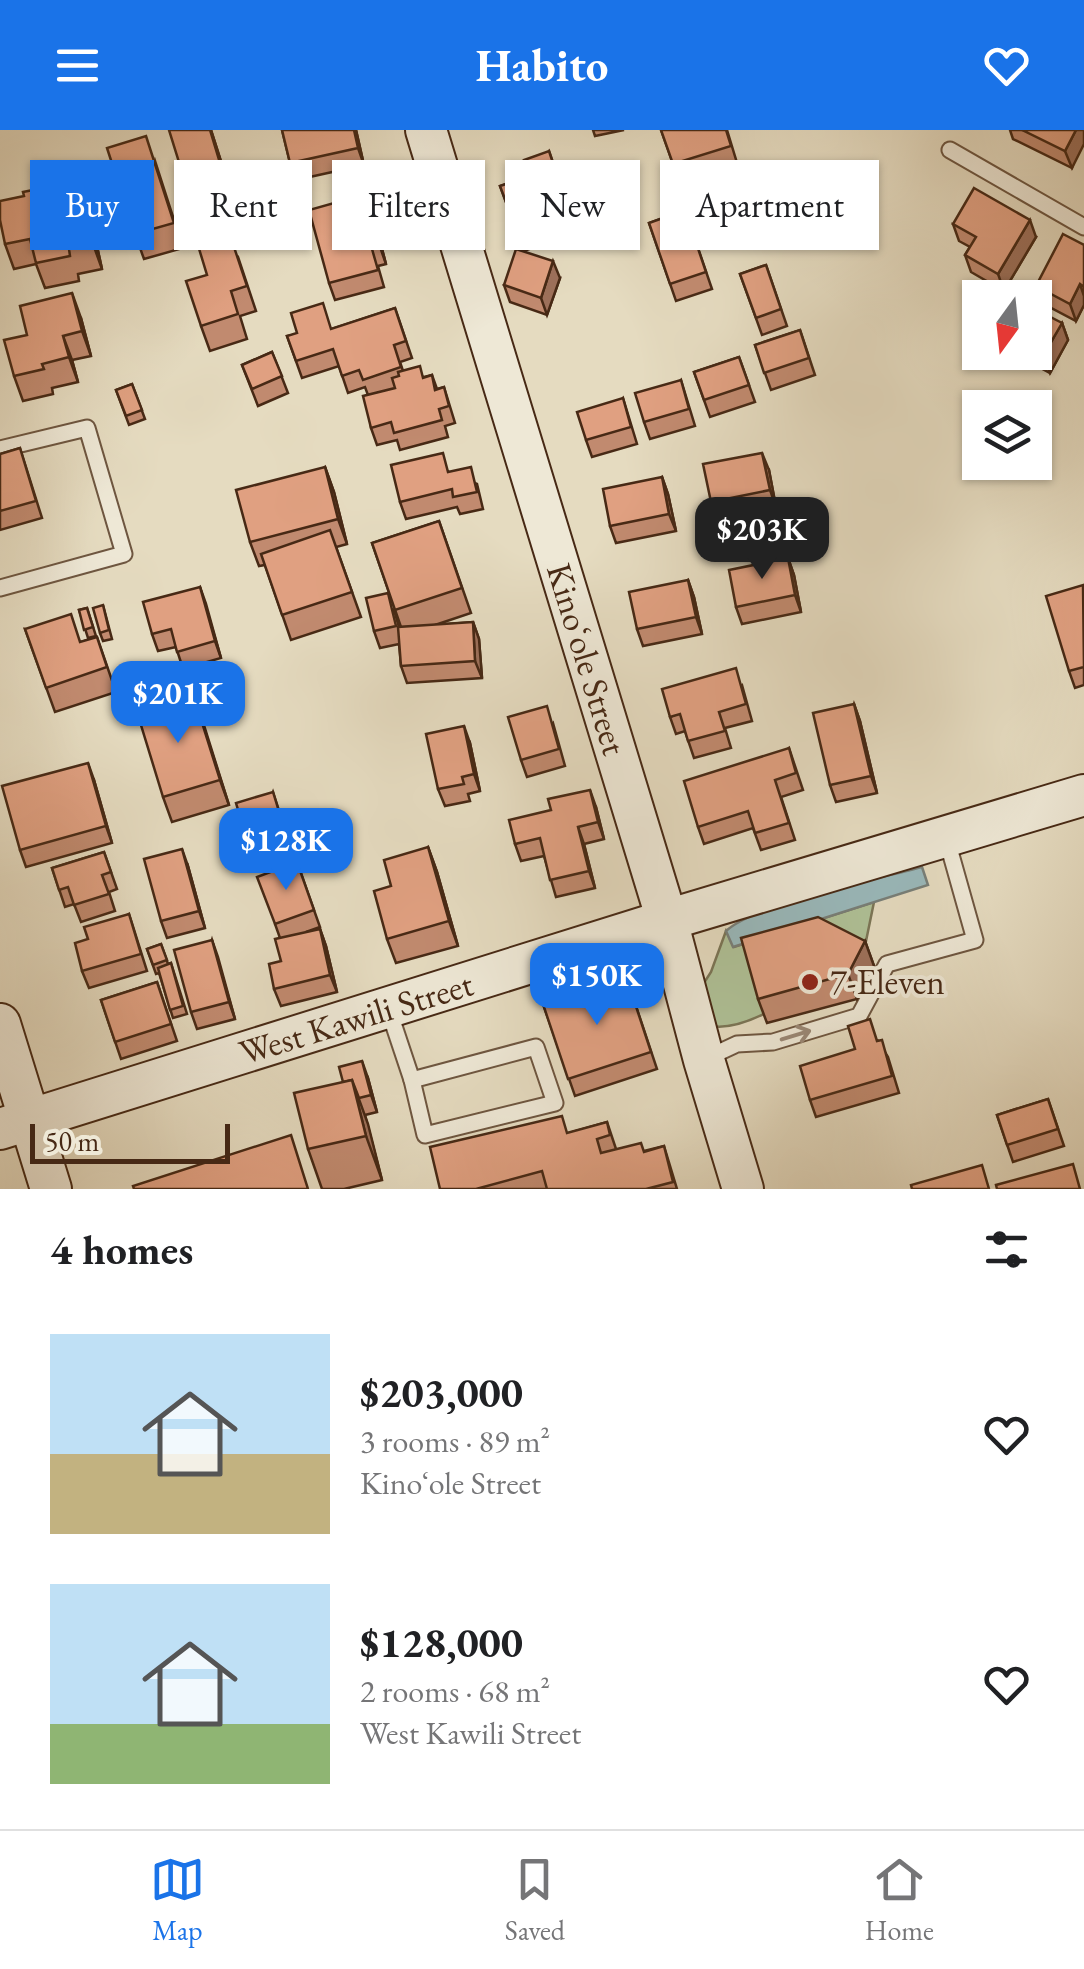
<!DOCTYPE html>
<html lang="en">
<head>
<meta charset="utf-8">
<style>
	:root { --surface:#fff; --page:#f6f6f6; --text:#202124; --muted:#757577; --line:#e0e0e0; --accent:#1a73e8 }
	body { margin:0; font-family:"EB Garamond",serif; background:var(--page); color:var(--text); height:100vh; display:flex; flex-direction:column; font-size:38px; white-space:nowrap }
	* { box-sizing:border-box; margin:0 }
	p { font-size:32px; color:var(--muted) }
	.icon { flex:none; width:55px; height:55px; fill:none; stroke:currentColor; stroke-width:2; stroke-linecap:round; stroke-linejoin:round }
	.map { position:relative; height:1059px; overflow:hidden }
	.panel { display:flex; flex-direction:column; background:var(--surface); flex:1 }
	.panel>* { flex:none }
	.banner { position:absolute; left:30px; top:30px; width:1025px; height:90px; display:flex; gap:20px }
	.needle { width:65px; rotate:195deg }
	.buttons { position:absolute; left:962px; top:150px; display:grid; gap:20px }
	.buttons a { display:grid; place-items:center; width:90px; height:90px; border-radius:0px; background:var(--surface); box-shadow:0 2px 8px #0004; font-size:50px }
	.scale { position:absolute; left:30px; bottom:25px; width:200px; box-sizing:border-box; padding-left:10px; border:5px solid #472915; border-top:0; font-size:28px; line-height:35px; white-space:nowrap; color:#472915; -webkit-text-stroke:8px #eee8d6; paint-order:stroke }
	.price { position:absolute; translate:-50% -85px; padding:0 22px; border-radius:20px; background:var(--accent); color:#fff; font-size:32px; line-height:65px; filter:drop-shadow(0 2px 5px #0008) }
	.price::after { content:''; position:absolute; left:50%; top:60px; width:30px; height:22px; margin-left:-15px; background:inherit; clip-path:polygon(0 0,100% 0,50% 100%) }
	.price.current { background:#222; color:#fff }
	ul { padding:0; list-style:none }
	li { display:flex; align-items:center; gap:30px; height:250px; padding:0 50px }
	li span { display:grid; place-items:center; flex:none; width:280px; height:200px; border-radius:0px; color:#555 }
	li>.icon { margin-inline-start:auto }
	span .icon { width:120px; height:120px; fill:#fffc; stroke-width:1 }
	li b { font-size:42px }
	h2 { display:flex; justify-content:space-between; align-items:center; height:120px; padding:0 50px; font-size:42px }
	.pill { padding:0 35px; border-radius:0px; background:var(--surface); box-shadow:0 2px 8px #0004; font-size:35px; line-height:90px }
	.pill.current { background:var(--accent); color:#fff }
	header { display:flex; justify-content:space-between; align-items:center; height:130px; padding:0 50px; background:var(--accent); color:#fff; font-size:45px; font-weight:700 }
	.tab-bar { display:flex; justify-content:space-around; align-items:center; height:140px; border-top:2px solid var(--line); background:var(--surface); font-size:28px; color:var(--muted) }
	.tab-bar a { display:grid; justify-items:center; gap:5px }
	.tab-bar .current { color:var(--accent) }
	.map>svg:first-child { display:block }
	.green { fill:#afc197; stroke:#7b7556; stroke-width:2.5 }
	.water { fill:#99b9bc; stroke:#787f79; stroke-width:2.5 }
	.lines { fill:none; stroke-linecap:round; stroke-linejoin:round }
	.lane-casing { stroke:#6e5640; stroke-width:19 }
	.secondary-casing { stroke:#472915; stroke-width:44 }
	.lane { stroke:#eee8d6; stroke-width:15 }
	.secondary { stroke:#eee8d6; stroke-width:40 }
	.wall { fill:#c18a6f; stroke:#472915; stroke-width:2.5 }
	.shaded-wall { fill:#9d705a; stroke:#472915; stroke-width:2.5 }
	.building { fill:#e0a081; stroke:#472915; stroke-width:2.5 }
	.oneway { stroke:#9a8876 }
	.poi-dot { fill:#8f2418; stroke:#eee8d6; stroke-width:4 }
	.labels { text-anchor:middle; stroke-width:8; stroke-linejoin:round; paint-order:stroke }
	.street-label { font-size:35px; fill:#472915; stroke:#eee8d6 }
	.poi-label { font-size:35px; fill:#472915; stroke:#eee8d6; text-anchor:start }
</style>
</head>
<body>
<header><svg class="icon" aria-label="menu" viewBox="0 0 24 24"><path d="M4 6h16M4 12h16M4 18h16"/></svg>Habito<svg class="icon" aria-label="heart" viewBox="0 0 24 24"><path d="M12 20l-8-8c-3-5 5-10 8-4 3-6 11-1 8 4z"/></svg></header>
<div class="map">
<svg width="1084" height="1059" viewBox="0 0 1084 1059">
	<rect width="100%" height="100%" fill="#e5dbc0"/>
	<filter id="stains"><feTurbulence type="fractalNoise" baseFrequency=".002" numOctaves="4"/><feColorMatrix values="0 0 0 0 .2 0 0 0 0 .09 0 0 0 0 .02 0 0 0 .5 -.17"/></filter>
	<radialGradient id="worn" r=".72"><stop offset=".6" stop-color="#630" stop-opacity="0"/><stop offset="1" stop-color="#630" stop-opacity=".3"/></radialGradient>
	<path class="green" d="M874 772 865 816C827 841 757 904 711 896L702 856 711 842 726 801 734 817Z"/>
	<path class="water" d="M922 737 928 755 733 817 726 801C755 774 877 749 922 737Z"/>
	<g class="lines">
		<g class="lane-casing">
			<g id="lane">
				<polyline points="950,20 1084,97"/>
				<polyline points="0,319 87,298 124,424 0,458"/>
				<polyline points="388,878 412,950"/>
				<polygon points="536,917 555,973 425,1005 412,950"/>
				<polyline points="707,928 737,914 773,912 859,886 887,834 975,810 946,707"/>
			</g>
		</g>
		<g class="secondary-casing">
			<g id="secondary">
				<polyline points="426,0 667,790 704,930 743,1059"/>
				<polyline points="0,894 51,1059"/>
				<polyline points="0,999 667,790 1084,665"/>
			</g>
		</g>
		<use href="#lane" class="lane"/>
		<use href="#secondary" class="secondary"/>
	</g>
	<g class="wall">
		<polygon points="211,0 239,88 201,99 192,74"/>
		<polygon points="282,0 356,0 364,35 296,50 290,33"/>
		<polygon points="593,0 624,0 595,6"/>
		<polygon points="661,0 727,0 737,33 679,51"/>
		<polygon points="1010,0 1084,0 1072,38 1013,9"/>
		<polygon points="549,21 563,62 552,66 567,106 524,121 500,56 530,46"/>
		<polygon points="155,31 183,118 144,129 135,104"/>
		<polygon points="58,55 63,68 82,64 91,89 102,139 78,144 79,151 45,158 36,134 14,139 5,114 24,66"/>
		<polygon points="366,64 372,81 386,134 378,136 384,157 335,170 329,153"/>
		<polygon points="685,80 712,159 676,171 649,93"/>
		<polygon points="953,94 1036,107 1004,161 971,142 965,125 970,117 959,111"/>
		<polygon points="1084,115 1084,175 1076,191 1042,173 1036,156"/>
		<polygon points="238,127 256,181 240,186 247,209 210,221 201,196 207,145"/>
		<polygon points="766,135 787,196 762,205 740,144"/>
		<polygon points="560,148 547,185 510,172 504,155"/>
		<polygon points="980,174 980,205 973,188"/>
		<polygon points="395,178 412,228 400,232 403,241 424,247 432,245 437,259 444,257 455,293 445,296 448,307 400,320 397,310 377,315 371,298 368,265 365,257 348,263 339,236 302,248 287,206 332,199"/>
		<polygon points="81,188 91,226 72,230 78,252 52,258 53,264 23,271 14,246 27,205"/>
		<polygon points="1062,193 1068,210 1050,243 1011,222 1035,222"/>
		<polygon points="800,200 815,245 771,260 755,215"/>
		<polygon points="272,222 288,263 258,276 242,235"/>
		<polygon points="739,227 755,272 710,287 694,242"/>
		<polygon points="681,250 695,296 650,309 644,292"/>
		<polygon points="132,254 145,289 129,295 116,260"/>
		<polygon points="623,268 637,314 592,327 586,310"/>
		<polygon points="20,318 42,388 0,400 0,324"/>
		<polygon points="325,337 334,362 347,414 336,417 361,487 291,510 265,435 259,436 250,412"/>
		<polygon points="769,340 776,377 717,389 711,372"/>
		<polygon points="449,342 477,354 483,379 460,384 457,377 406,389 400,372"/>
		<polygon points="662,347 668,364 676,401 616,413 610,396"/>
		<polygon points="439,391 471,483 435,495 473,492 479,509 482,548 407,553 401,536 399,514 380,518 374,501 394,480 399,497 401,497 372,413"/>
		<polygon points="788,428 794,445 801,482 742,494 736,477"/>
		<polygon points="688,450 694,467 702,504 643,516 637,499"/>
		<polygon points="200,457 221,528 183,539 176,517 158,521 152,504"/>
		<polygon points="1084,458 1084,555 1075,558 1069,541"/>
		<polygon points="103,475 112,509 103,511 100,503"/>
		<polygon points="87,478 96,506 88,508 79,480"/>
		<polygon points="25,499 81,512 97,507 116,562 55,582"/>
		<polygon points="742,555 752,591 725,598 731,618 694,628 685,601 676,604 670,587"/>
		<polygon points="193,564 229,675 172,692 163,667"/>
		<polygon points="854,574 860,591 877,663 836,672 830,655"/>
		<polygon points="553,593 565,636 527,647 521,630"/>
		<polygon points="470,613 480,661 468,664 470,671 445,676 438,659"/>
		<polygon points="789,618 803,660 781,667 795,710 761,720 753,698 704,714 698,697"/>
		<polygon points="94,650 112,713 26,737 20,720"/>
		<polygon points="273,662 294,728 257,739 251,722"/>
		<polygon points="596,677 604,709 584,714 595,758 556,767 544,726 521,731 515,714"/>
		<polygon points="428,717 437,742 458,816 396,833 387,809 391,756"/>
		<polygon points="104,722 117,759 109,762 115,781 81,792 74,774 65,777 52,738"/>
		<polygon points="297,732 320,797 306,802 320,799 326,816 337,862 281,876 274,859 281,831 280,808 275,794"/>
		<polygon points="188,736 205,798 167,808 161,791"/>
		<polygon points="129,784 147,841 89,858 82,841 88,809"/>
		<polygon points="212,810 235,889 197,899 191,882"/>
		<polygon points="865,811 874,836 857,869 767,893 758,869"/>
		<polygon points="161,814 168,834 171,833 187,884 173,888 159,843 156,844 147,819"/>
		<polygon points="626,846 657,939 575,966 543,874"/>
		<polygon points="157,852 177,911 121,929 101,870"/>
		<polygon points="878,911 888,927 899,963 816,987 810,970"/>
		<polygon points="368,948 377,982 365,985 382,1050 344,1059 322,1059 308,1019"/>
		<polygon points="1048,969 1064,1016 1013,1032 997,985"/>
		<polygon points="607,992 616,1019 644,1021 664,1016 677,1059 440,1059 569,1003"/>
	</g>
	<g class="shaded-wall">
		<polygon points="210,0 211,0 239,88 229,63"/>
		<polygon points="354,0 356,0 364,35 358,18"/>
		<polygon points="1076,0 1084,0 1084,14 1072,38 1065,21"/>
		<polygon points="82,64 91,89 102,139 93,114"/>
		<polygon points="366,64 372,81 386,134 380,117"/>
		<polygon points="1030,90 1036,107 1004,161 998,144"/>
		<polygon points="553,131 560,148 547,185 541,168"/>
		<polygon points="1080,154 1084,166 1084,175 1076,191 1070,174"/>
		<polygon points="72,163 81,188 91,226 82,201"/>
		<polygon points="1062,193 1068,210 1050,243 1043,226"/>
		<polygon points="63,206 72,230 78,252 69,227"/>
		<polygon points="762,323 769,340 776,377 770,360"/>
		<polygon points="325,337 334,362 347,414 338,389"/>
		<polygon points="662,347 668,364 676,401 669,384"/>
		<polygon points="788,428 794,445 801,482 795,465"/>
		<polygon points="688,450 694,467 702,504 696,487"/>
		<polygon points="200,457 206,474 221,528 215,511"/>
		<polygon points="473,492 479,509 482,548 475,531"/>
		<polygon points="193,564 202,589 229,675 220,650"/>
		<polygon points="854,574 860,591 877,663 871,646"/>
		<polygon points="464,596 470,613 480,661 474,644"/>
		<polygon points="88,633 94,650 112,713 106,696"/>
		<polygon points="590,660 596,677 604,709 598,692"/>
		<polygon points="578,697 584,714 595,758 589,741"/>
		<polygon points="428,717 437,742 458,816 449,791"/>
		<polygon points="182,719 188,736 205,798 199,781"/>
		<polygon points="320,799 326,816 337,862 330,845"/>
		<polygon points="212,810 218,827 235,889 229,872"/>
		<polygon points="865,811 874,836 857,869 848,844"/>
		<polygon points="362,931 368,948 377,982 371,965"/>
		<polygon points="352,950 368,994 382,1050 366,1006"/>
	</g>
	<g class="building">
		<polygon points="169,0 210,0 229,63 192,74"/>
		<polygon points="282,0 354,0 358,18 290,33"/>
		<polygon points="661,0 726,0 731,16 673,34"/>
		<polygon points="1022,0 1076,0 1065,21"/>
		<polygon points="146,6 174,93 135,104 107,18"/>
		<polygon points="549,21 557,45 546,49 561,89 518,104 500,56 530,46 524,30"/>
		<polygon points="58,55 61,68 82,64 93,114 69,119 70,126 36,133 30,109 5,114 0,90 0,71 24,66 23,62"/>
		<polygon points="974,58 1030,90 998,144 965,125 976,107 953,94"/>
		<polygon points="366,64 380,117 372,119 378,140 329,153 309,80"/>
		<polygon points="685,80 706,142 670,154 649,93"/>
		<polygon points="229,102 247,156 231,161 238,184 201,196 186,151 207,145 197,112"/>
		<polygon points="1063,104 1084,115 1084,157 1080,154 1070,174 1036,156"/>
		<polygon points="516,119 553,131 541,168 504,155"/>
		<polygon points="766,135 781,179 756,188 740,144"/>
		<polygon points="991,154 1015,168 984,168"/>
		<polygon points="72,163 82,201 63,206 69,227 42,234 44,239 14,246 4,210 27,205 20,176"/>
		<polygon points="323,173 331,199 395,178 406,211 394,215 401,237 363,250 359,240 342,246 333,219 296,231 287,206 297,203 291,183"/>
		<polygon points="980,174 980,192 973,188"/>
		<polygon points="1035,179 1062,193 1043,226 1035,222"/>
		<polygon points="800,200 809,228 764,243 755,215"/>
		<polygon points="272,222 282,246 252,259 242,235"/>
		<polygon points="739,227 749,255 704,270 694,242"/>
		<polygon points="420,236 423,248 432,245 435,260 444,257 449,276 439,279 442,290 394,303 391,292 371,298 363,266 395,258 392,248 399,246 398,242"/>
		<polygon points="681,250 689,279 644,292 635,263"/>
		<polygon points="132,254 142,280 126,286 116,260"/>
		<polygon points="623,268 631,297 586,310 577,282"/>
		<polygon points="20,318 36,371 0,381 0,324"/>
		<polygon points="443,323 448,342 471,337 477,362 453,367 452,359 400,372 391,335"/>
		<polygon points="762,323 770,360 711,372 703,334"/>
		<polygon points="325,337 338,389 250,412 236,360"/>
		<polygon points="662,347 669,384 610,396 603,359"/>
		<polygon points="439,391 462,458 395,480 372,413"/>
		<polygon points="330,400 352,462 282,485 261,424"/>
		<polygon points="788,428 795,465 736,477 729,440"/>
		<polygon points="688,450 696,487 637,499 629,462"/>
		<polygon points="1083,455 1084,537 1069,541 1046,466"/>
		<polygon points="200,457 215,511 177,522 171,499 152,504 143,472"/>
		<polygon points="388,463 396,496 374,501 366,468"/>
		<polygon points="103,475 109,500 100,503 93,478"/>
		<polygon points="87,478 93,497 84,500 79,480"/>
		<polygon points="71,484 80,512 97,507 107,537 46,558 25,499"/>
		<polygon points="473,492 475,531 401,536 398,497"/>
		<polygon points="736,538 746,574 719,582 725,601 688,611 680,584 670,587 662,559"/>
		<polygon points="193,564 220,650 163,667 137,582"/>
		<polygon points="854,574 871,646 830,655 813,583"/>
		<polygon points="547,576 559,619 521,630 508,587"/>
		<polygon points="464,596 474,644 462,647 464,654 438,659 426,604"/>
		<polygon points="789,618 796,643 775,650 789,693 755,703 748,681 698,697 684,651"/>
		<polygon points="88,633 106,696 20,720 2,656"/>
		<polygon points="590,660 598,692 578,697 589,741 550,750 540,708 515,714 509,690 551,680 548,669"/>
		<polygon points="273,662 288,711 251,722 236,673"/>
		<polygon points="428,717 449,791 387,809 374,761 391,756 384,730"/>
		<polygon points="182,719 199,781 161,791 144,729"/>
		<polygon points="104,722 111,742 102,745 109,764 74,775 68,757 59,760 52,738"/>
		<polygon points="297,732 314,780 275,794 257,747"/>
		<polygon points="129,784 141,824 82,841 75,813 88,809 84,797"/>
		<polygon points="818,787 865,811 848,844 758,869 741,808"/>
		<polygon points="320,799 330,845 274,859 269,834 281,831 275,809"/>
		<polygon points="212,810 229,872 191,882 174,820"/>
		<polygon points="161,814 167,830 153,835 147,819"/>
		<polygon points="171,833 183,876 170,880 158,838"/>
		<polygon points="626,846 651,922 568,949 543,874"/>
		<polygon points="157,852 171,894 115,912 101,870"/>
		<polygon points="870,889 877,911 882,910 892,946 810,970 800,936 855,919 848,896"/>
		<polygon points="362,931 371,965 359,968 352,950 343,952 339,937"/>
		<polygon points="352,950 366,1006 308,1019 294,963"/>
		<polygon points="1048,969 1058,999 1007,1015 997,985"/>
		<polygon points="562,986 567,1003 607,992 610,1005 597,1009 601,1023 641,1013 644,1022 664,1016 673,1052 646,1059 547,1059 542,1041 476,1059 440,1059 430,1017"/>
		<polygon points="291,1005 308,1059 134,1059 133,1056"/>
		<polygon points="1073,1034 1080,1059 997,1059 996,1055"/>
		<polygon points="982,1035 989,1059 912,1059 911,1055"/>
	</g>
	<defs><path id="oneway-shaft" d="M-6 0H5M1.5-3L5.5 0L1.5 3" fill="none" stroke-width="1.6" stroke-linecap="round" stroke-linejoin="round" transform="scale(2.5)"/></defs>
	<use class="oneway" href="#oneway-shaft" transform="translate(796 905) rotate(-17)"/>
	<circle class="poi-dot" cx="810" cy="852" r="10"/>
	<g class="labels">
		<g class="street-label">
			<text transform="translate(587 529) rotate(73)" y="12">Kinoʻole Street</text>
			<text transform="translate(356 888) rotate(-17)" y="12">West Kawili Street</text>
		</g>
		<g class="poi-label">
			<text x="830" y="864">7-Eleven</text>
		</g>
	</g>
	<rect width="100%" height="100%" filter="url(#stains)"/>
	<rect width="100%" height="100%" fill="url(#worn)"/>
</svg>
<div class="buttons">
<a><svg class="needle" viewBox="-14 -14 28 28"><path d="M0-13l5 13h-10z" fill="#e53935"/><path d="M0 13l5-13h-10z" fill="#757577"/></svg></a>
<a><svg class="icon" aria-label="layers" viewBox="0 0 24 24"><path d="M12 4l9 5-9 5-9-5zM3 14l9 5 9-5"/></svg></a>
</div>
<div class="scale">50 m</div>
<b class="price current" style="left:762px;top:452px">$203K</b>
<b class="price" style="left:178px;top:616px">$201K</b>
<b class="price" style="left:286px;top:763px">$128K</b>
<b class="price" style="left:597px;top:898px">$150K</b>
<div class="banner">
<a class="pill current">Buy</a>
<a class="pill">Rent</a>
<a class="pill">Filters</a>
<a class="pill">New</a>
<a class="pill">Apartment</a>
</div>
</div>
<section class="panel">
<h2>4 homes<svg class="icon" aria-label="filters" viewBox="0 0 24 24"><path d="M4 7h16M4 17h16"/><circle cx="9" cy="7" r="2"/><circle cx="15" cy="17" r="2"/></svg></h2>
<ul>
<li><span style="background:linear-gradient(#bfe0f5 60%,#c2b280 0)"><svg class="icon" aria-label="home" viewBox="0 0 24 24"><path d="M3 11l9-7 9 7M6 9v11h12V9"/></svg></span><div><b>$203,000</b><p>3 rooms · 89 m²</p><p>Kinoʻole Street</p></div><svg class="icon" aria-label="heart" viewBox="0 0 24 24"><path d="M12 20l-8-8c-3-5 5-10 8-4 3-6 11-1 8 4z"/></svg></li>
<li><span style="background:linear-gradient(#bfe0f5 70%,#8fb573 0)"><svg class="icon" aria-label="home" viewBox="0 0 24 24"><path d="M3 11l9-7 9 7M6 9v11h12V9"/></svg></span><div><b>$128,000</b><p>2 rooms · 68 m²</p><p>West Kawili Street</p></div><svg class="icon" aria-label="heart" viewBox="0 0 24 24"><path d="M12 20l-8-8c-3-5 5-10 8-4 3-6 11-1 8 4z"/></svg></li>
</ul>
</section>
<nav class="tab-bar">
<a class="current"><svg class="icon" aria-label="map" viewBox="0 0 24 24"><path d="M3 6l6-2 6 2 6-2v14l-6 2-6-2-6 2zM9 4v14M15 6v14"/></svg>Map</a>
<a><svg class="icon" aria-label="saved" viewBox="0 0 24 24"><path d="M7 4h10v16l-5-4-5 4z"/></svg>Saved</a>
<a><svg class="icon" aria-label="home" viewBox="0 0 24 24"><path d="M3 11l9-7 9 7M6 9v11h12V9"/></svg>Home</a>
</nav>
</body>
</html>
